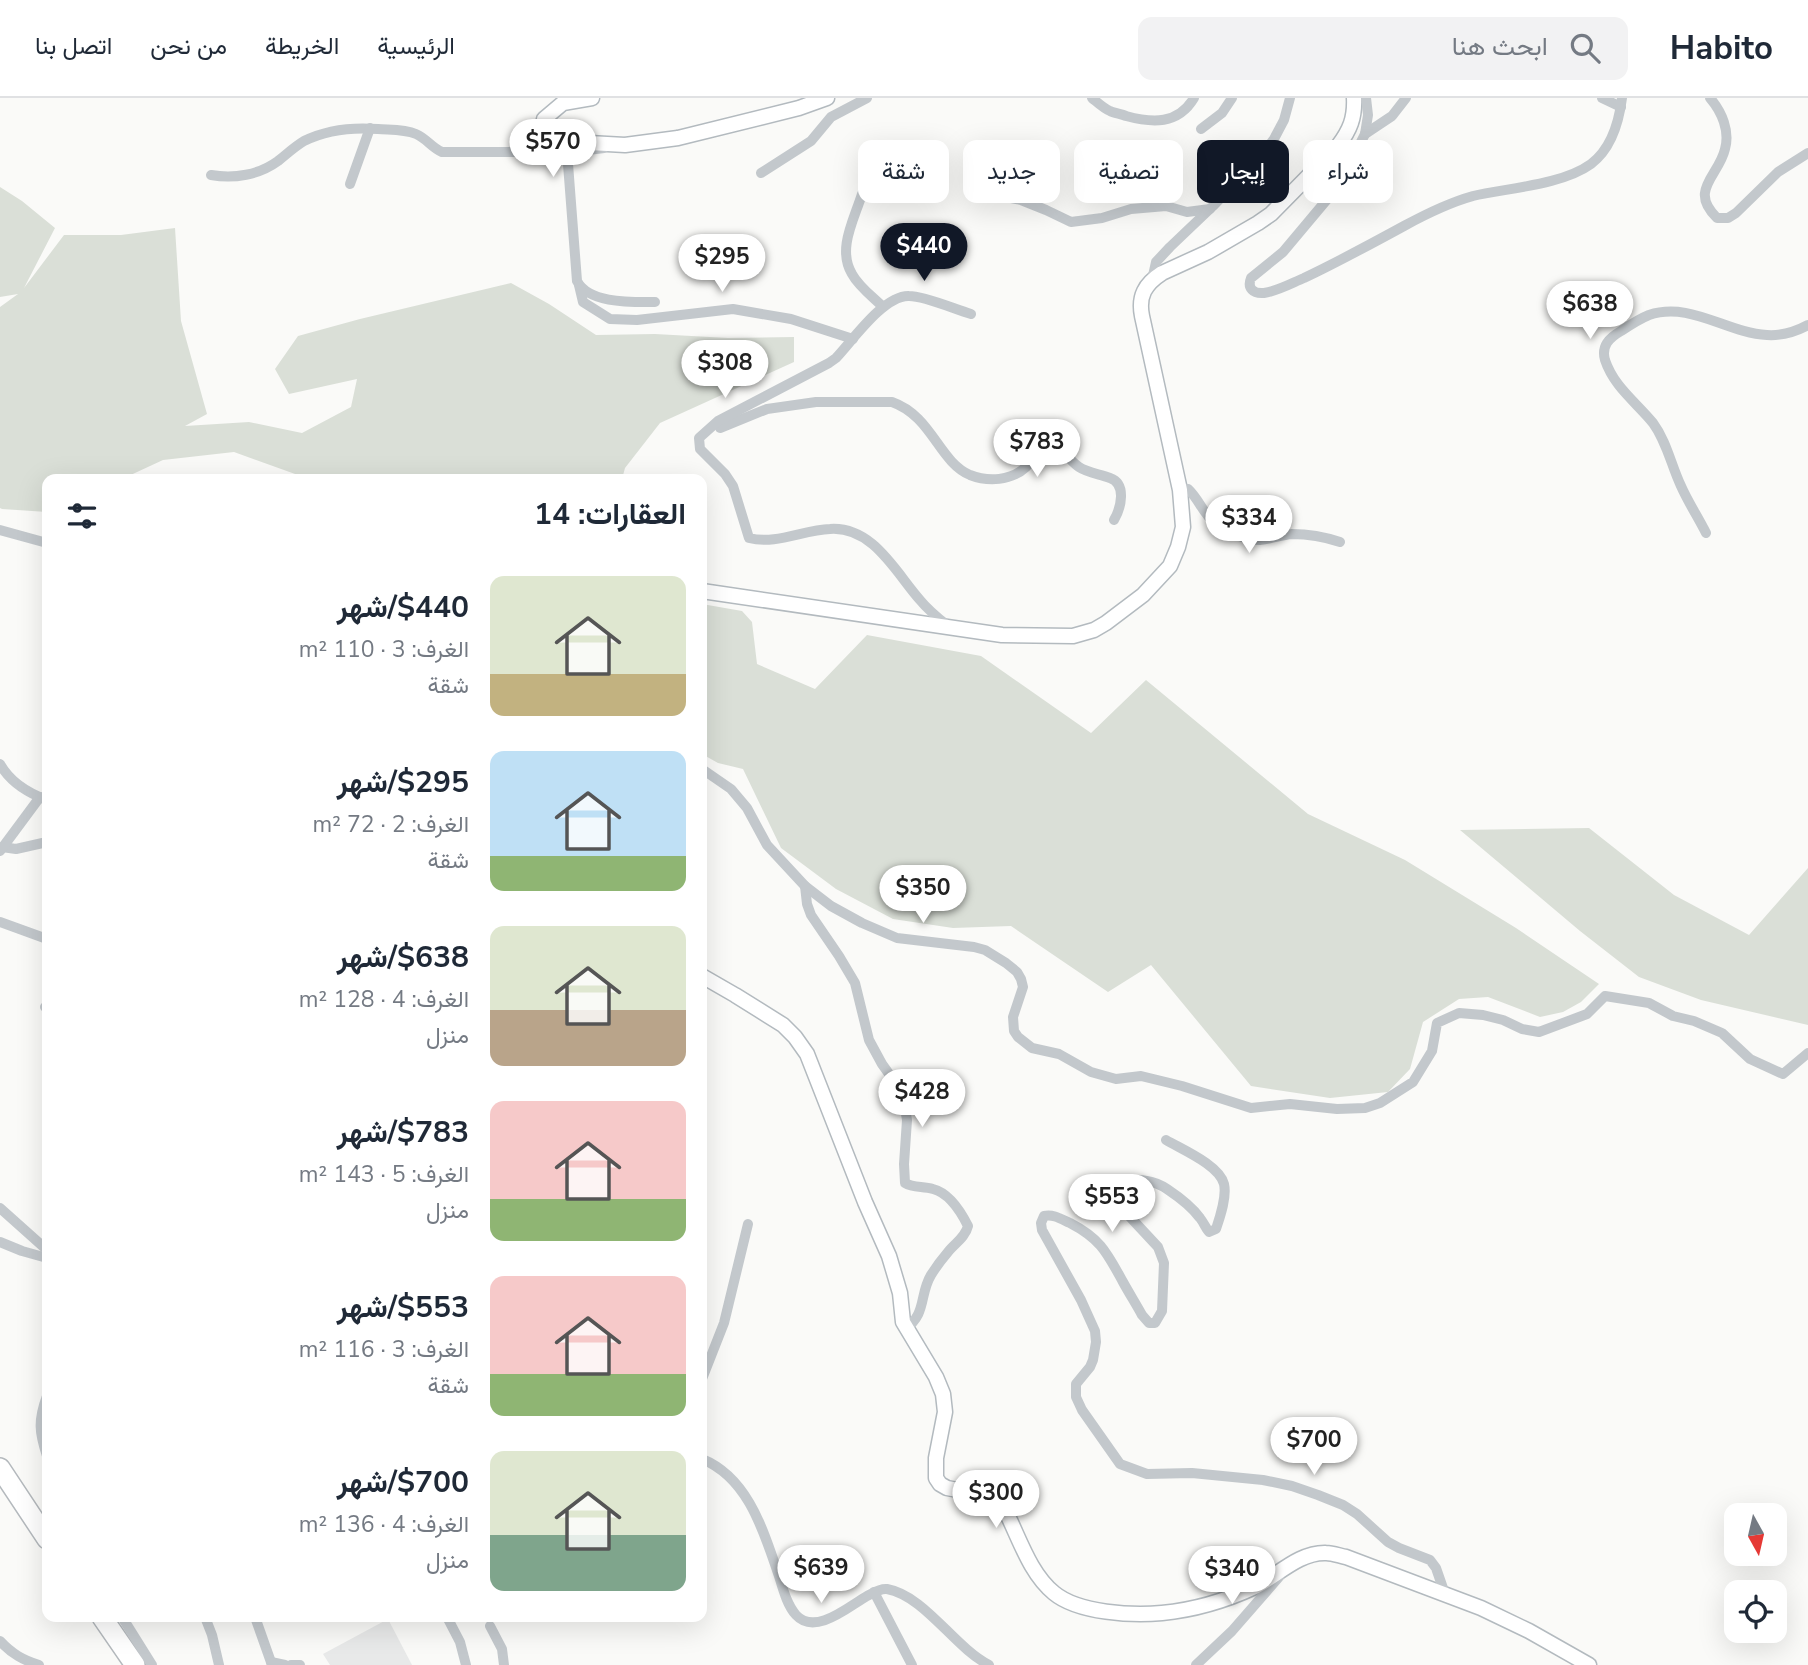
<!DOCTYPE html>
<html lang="ar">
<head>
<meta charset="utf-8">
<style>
	:root { --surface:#fff; --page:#f2f2f3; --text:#1f2937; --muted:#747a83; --line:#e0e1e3; --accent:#111827 }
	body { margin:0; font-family:"Nunito Sans",Vazirmatn,sans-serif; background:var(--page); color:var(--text); direction:rtl; height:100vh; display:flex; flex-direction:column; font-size:26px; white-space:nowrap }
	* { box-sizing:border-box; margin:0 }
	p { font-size:23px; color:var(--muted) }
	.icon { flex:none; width:38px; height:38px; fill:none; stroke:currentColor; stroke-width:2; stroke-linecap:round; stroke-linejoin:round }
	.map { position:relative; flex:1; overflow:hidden; direction:ltr }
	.side { position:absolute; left:42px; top:376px; width:665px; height:1148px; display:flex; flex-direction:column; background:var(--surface); border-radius:14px; box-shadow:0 7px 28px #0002; direction:rtl }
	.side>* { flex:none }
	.hud { position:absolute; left:728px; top:42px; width:665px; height:63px; direction:rtl; display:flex; gap:14px }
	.needle { width:46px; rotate:172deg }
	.buttons { position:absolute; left:1724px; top:1405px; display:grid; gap:14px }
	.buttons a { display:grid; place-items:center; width:63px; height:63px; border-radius:14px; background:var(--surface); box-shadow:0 7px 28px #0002; font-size:35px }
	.price { position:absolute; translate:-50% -60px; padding:0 16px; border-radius:24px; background:#fff; color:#222; font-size:23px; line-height:46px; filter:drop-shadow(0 2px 4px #0008) }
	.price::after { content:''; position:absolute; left:50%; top:42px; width:21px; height:16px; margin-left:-10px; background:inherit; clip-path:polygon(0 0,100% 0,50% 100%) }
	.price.selected { background:var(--accent); color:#fff }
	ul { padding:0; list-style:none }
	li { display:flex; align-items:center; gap:21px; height:175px; padding:0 21px }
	li span { display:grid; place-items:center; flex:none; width:196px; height:140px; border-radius:14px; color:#555 }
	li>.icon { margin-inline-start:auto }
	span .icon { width:84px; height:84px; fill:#fffc; stroke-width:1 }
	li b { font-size:30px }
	h2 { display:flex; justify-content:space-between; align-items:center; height:84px; padding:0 21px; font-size:30px }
	.pill { padding:0 24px; border-radius:14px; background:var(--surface); box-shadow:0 7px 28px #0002; font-size:24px; line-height:63px }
	.pill.selected { background:var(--accent); color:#fff }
	header { display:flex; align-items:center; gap:42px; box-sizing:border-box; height:98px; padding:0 35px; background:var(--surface); border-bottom:2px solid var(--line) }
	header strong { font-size:33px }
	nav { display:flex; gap:38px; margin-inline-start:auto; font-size:24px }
	.search { width:490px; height:63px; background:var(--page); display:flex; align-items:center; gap:18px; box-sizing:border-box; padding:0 24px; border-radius:14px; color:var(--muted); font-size:26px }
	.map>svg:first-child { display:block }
	.built { fill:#e8e9e9 }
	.green { fill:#dadfd7 }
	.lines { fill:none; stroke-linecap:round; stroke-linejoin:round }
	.secondary-casing { stroke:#b3babf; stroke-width:17 }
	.highway-casing { stroke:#b4b9bd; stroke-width:22 }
	.street { stroke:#c3c8cc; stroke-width:10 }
	.secondary { stroke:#fff; stroke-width:14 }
	.highway { stroke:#fff; stroke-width:19 }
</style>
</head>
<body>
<header>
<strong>Habito</strong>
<div class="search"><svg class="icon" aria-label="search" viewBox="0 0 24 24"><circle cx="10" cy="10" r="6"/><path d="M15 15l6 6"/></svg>ابحث هنا</div>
<nav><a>الرئيسية</a><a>الخريطة</a><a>من نحن</a><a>اتصل بنا</a></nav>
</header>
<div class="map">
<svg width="1808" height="1567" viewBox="0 0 1808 1567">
	<rect width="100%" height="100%" fill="#fafaf8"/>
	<polygon class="built" points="388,1521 412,1567 330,1567 323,1556"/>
	<g class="green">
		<polygon points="0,89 22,103 55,130 24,190 64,137 121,137 175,130 181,223 207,316 185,328 249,324 302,335 351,309 357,281 289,296 275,271 298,238 360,221 511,185 549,206 596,237 655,236 728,240 794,239 794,264 660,325 625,370 622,381 309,381 234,354 163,362 122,381 47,382 47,414 2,411 0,410 0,209 18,196 0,199"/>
		<polygon points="702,506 742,513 752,524 757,566 815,591 867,537 981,558 1091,635 1146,582 1308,716 1405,762 1516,830 1599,886 1581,904 1563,914 1540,919 1488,899 1459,901 1423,924 1410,971 1388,994 1330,1000 1251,988 1151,867 1108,894 1011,828 953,830 893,821 836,791 781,750 743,671 718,665 702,656"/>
		<polygon points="1589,730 1674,797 1749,837 1808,770 1808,927 1701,902 1639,879 1580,833 1460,732"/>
	</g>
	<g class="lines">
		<g class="secondary-casing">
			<g id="secondary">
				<polyline points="592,0 563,5 544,21 543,32 554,43 625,47 678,40 799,10 827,0"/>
				<path d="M702 493 1002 537 1073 538 1094 532 1106 525 1143 497 1170 468 1178 449 1183 429 1180 392 1142 218C1138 198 1145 186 1162 175L1208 154 1258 125 1271 116 1338 48C1350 32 1355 20 1354 0"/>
				<path d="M702 878 735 897 783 927 795 939 807 956 865 1104 889 1158 900 1195 903 1224 936 1279 943 1296 945 1314 936 1360V1380L940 1386 947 1390 985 1397 993 1401 1008 1418C1021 1445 1031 1476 1054 1495 1078 1515 1133 1518 1162 1515 1193 1512 1227 1502 1255 1489 1277 1478 1299 1454 1326 1455 1333 1455 1340 1458 1346 1459L1481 1510 1529 1533 1589 1567"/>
			</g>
		</g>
		<g class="highway-casing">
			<g id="highway">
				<polyline points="0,1370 47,1441"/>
				<polyline points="102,1519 135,1567"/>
			</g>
		</g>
		<g class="street">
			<path d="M1092 0C1097 4 1103 10 1110 13 1114 15 1121 16 1126 18 1152 25 1178 27 1194 0"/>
			<path d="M1366 0 1368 17 1365 36 1340 86 1283 154 1251 180C1247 190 1253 196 1264 195 1278 193 1292 185 1304 180 1338 164 1371 146 1404 128 1426 116 1448 105 1473 98 1508 90 1562 87 1591 66 1611 51 1619 24 1622 0"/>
			<polyline points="1602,0 1621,9"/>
			<path d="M1710 0C1722 14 1730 33 1725 51 1719 78 1688 92 1717 120H1728L1736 115 1778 74 1808 55"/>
			<polyline points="1201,31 1222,15 1232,0"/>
			<polyline points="1365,36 1392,18 1406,0"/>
			<path d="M604 50 572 54 568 66 577 183C589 206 632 204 655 204"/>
			<polyline points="761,75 811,43 831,19 867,0"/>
			<path d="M211 77C234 81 259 77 278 63 287 56 294 49 304 43 328 31 352 29 378 31 390 32 404 31 416 36 426 40 432 50 442 54H572"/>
			<polyline points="350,86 370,30"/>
			<polyline points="985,95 1021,102 1046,112 1071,124 1102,120 1131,111 1166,108 1187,114 1210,111"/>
			<path d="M862 96C854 122 837 151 852 176 859 189 873 199 883 209"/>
			<polyline points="1152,182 1156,164 1170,149 1213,108 1262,57 1274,41 1284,22 1290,0"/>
			<polyline points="579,187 583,204 610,221 637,222 733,211 791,221 853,241"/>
			<path d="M720 330 767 311 816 304H892C932 318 939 364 970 377 988 384 1011 383 1026 369 1032 363 1034 352 1043 349 1060 344 1068 362 1079 369 1088 375 1100 376 1110 380 1127 386 1121 410 1114 422"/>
			<path d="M1180 392 1188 391C1199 401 1203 416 1215 425 1227 433 1245 442 1260 442 1271 441 1281 437 1292 436 1309 436 1325 439 1340 444"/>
			<polyline points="0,432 47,445"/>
			<path d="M1706 435C1698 419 1688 404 1681 388 1671 367 1667 344 1653 325 1636 304 1614 289 1605 262 1601 248 1609 240 1621 233 1630 227 1639 221 1649 217 1690 203 1727 235 1767 237 1782 238 1795 234 1808 227"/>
			<path d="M948 528C938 520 928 512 920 502 896 475 873 428 830 431 803 432 776 447 749 440L733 388 725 376 700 351 699 340 718 323 829 265 836 260C853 242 884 197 909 198 925 198 954 211 971 216"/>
			<path d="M0 666C10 684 28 695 47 702"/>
			<polyline points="702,671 731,691 747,710 767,747 805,788 831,808 862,825 897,840 974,849 985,852 1006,865 1017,874 1021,881 1023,889 1013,919 1014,933 1018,939 1032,950 1059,956 1091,974 1116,981 1141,978 1182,988 1251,1010 1290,1006 1337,1011 1365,1010 1380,1005 1413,984 1432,953 1437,925 1459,915 1483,917 1503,922 1522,931 1539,934 1587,916 1605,898 1649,905 1673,918 1694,923 1722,935 1750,961 1783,976 1808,955"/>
			<polyline points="2,749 16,751 47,744"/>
			<polyline points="0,753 40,699"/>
			<path d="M805 788 807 806 811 817 839 858 855 885 869 942 882 966 897 987 903 998 907 1022 904 1066 905 1085C913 1090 923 1088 933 1091 949 1095 961 1114 968 1128 965 1140 955 1145 948 1154 942 1161 936 1169 931 1177 919 1197 927 1216 905 1231"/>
			<polyline points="0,824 47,841"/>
			<polyline points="45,909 47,911"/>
			<path d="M1166 1042C1183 1052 1219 1067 1224 1086 1227 1099 1220 1119 1216 1131L1209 1134C1205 1129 1204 1125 1200 1120 1192 1109 1179 1099 1167 1091 1161 1087 1154 1084 1147 1083 1131 1079 1107 1087 1118 1106L1158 1149 1164 1165 1162 1213 1155 1225H1149L1142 1217C1136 1206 1129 1195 1123 1184 1107 1155 1101 1141 1070 1125 1061 1121 1054 1116 1044 1118L1041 1125 1042 1132 1081 1202 1095 1233 1096 1244 1093 1262 1090 1269 1076 1286V1299L1082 1312 1120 1366 1147 1376 1192 1375 1263 1382 1292 1388 1318 1397 1343 1407 1357 1416 1388 1444 1399 1450 1430 1462 1436 1470 1445 1496"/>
			<polyline points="0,1110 47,1152"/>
			<polyline points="0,1144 22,1153 47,1160"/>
			<polyline points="702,1281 724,1225 748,1126"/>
			<path d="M47 1298C38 1322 39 1334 47 1358"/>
			<path d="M702 1361C749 1380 764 1435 779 1478 783 1491 787 1507 796 1517 815 1538 848 1509 867 1498 873 1495 880 1490 887 1491 925 1498 954 1549 989 1567"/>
			<polyline points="874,1494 912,1567"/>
			<polyline points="122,1519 152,1567"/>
			<polyline points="205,1519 212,1537 219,1567"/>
			<polyline points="255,1519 272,1567"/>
			<polyline points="447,1519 460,1544 466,1567"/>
			<polyline points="490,1528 502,1551 504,1567"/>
			<path d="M0 1543C12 1556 23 1562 39 1567"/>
			<polyline points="271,1564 285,1567"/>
			<polyline points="291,1567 300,1567"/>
			<polyline points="1196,1567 1232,1533 1279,1479"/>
		</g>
		<use href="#secondary" class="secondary"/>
		<use href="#highway" class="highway"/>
	</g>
</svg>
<div class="buttons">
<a><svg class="needle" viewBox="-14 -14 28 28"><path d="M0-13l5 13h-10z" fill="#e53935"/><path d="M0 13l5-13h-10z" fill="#747a83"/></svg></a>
<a><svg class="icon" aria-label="locate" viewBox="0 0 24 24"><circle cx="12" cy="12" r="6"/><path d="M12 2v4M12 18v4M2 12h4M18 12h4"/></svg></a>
</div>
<b class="price" style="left:553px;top:81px">$570</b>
<b class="price selected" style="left:924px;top:185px">$440</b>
<b class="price" style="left:722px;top:196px">$295</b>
<b class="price" style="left:1590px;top:243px">$638</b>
<b class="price" style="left:725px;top:302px">$308</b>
<b class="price" style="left:1037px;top:381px">$783</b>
<b class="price" style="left:1249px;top:457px">$334</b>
<b class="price" style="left:923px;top:827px">$350</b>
<b class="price" style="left:922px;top:1031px">$428</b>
<b class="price" style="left:1112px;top:1136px">$553</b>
<b class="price" style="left:1314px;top:1379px">$700</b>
<b class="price" style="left:996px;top:1432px">$300</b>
<b class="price" style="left:821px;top:1507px">$639</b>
<b class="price" style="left:1232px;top:1508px">$340</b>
<div class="hud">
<a class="pill">شراء</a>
<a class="pill selected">إيجار</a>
<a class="pill">تصفية</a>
<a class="pill">جديد</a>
<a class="pill">شقة</a>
</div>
<section class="side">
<h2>العقارات: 14<svg class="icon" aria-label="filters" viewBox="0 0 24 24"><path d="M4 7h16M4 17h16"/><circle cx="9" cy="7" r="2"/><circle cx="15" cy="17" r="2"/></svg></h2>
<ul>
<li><span style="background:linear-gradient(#dfe7d0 70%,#c2b280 0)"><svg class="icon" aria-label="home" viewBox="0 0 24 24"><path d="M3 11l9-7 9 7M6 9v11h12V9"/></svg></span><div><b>$440/شهر</b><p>الغرف: 3 · 110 m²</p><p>شقة</p></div></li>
<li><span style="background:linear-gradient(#bfe0f5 75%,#8fb573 0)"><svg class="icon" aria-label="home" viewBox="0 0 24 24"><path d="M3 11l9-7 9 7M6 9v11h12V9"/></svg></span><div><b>$295/شهر</b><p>الغرف: 2 · 72 m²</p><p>شقة</p></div></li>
<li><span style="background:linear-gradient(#dfe7d0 60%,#b9a48a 0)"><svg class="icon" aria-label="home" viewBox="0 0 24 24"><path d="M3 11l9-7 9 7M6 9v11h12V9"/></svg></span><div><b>$638/شهر</b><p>الغرف: 4 · 128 m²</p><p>منزل</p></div></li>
<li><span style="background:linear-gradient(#f6c9c9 70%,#8fb573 0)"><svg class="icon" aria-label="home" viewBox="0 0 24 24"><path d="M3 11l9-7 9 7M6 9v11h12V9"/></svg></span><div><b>$783/شهر</b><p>الغرف: 5 · 143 m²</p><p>منزل</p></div></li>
<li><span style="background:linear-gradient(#f6c9c9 70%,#8fb573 0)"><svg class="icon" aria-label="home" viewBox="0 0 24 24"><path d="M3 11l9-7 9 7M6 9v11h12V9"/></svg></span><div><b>$553/شهر</b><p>الغرف: 3 · 116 m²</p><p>شقة</p></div></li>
<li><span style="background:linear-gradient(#dfe7d0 60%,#7fa58c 0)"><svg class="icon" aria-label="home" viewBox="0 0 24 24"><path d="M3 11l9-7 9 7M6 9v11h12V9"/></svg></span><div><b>$700/شهر</b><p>الغرف: 4 · 136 m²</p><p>منزل</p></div></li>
</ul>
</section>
</div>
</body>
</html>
